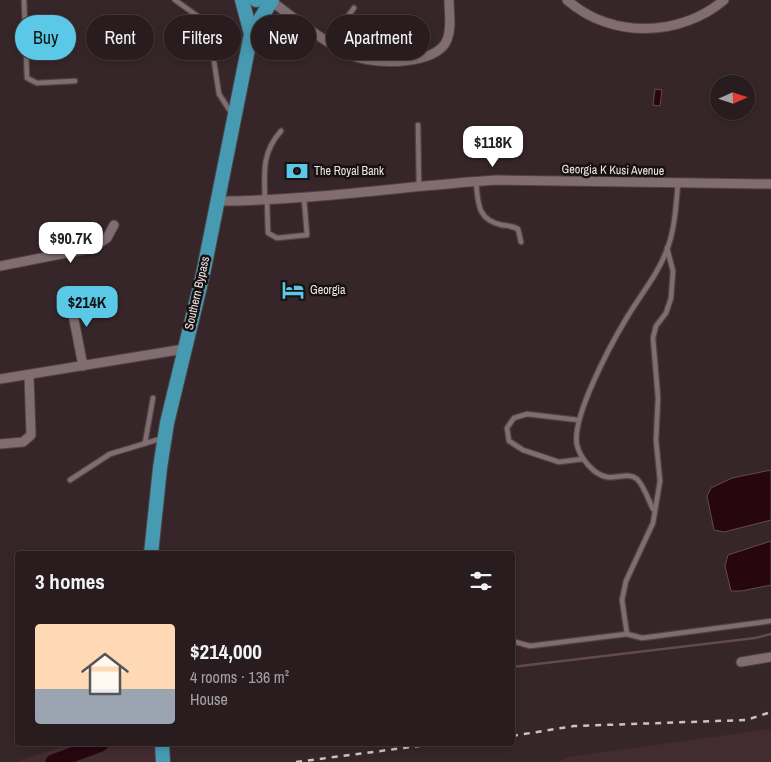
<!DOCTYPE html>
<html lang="en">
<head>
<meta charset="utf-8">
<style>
	:root { --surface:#281c1f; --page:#302528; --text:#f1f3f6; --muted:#a5a1a4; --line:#443a3d; --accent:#5ac8e6 }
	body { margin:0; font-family:"Archivo Narrow",sans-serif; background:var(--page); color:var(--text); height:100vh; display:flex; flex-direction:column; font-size:19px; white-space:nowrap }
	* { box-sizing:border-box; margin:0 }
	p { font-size:16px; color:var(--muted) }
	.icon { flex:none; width:28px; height:28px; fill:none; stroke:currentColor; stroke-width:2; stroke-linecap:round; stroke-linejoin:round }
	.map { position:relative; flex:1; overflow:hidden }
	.drawer { position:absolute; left:15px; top:551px; width:500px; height:195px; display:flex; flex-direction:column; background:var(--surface); border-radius:5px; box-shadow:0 2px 8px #0003,0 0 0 1px var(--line) }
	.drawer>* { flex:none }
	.guide { position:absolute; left:15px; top:15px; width:500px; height:45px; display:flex; gap:10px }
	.needle { width:32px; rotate:87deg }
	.tools { position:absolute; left:710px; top:75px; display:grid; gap:10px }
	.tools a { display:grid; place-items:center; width:45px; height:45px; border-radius:50%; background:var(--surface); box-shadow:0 2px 8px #0003,0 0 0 1px var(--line); font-size:25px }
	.price { position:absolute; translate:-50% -42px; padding:0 11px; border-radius:10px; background:#fff; color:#222; font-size:16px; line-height:32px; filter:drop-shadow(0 1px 2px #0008) }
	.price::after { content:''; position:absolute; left:50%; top:30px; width:15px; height:11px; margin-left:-8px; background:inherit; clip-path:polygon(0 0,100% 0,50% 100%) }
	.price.on { background:var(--accent); color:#111 }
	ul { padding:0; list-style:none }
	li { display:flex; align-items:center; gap:15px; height:125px; padding:0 20px }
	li+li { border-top:1px solid var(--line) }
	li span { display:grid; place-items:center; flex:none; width:140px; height:100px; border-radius:5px; color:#555 }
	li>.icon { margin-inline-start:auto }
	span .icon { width:60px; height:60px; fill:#fffc; stroke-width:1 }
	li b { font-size:21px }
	h2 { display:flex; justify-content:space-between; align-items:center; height:60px; padding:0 20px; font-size:21px }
	.tag { padding:0 18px; border-radius:22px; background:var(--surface); box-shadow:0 2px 8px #0003,0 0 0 1px var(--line); font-size:18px; line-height:45px }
	.tag.on { background:var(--accent); color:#111 }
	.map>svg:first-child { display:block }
	.built { fill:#432c31 }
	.water { fill:#270610; stroke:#644950 }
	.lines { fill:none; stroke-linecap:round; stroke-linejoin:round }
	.stream { stroke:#644950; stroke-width:2.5 }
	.river { stroke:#270610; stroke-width:15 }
	.service-casing { stroke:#504244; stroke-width:7 }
	.minor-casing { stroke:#504244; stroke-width:11 }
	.trunk-casing { stroke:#504244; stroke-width:16 }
	.service { stroke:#816d71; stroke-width:4.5 }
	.minor { stroke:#816d71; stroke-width:9 }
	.trunk { stroke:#469ab2; stroke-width:14 }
	.rail { stroke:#cdc1c2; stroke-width:2.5; stroke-dasharray:6 6; stroke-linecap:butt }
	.labels { text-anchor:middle; stroke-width:5; stroke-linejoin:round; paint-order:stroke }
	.street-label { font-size:12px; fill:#f1e6e7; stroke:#181112 }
	.poi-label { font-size:12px; fill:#f1e6e7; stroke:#181112; text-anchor:start }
</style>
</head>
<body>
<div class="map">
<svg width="771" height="762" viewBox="0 0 771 762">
	<rect width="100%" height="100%" fill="#362629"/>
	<g class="built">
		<polygon points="771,729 771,762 558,762 568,757"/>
		<polygon points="70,744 157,744 159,762 16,762"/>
	</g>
	<g class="water">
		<polygon points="655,89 662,90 660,106 653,105"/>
		<polygon points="771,470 771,520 724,532 714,530 707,496 711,488 732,478"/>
		<polygon points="771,541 771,585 741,591 731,591 725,566 728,555"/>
	</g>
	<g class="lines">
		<polyline class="stream" points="512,667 755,638 771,634"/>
		<polyline class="river" points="53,762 101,744"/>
		<g class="service-casing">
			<g id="service">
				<polyline points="24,0 27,78 37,83 75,81"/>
				<polyline points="175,0 203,20 209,28 219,94 232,114"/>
				<polyline points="329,42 354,8"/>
				<polyline points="251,48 269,46 285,52"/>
				<polyline points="418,125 419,186"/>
				<path d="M476 181C478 203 477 220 502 225 508 226 513 226 518 229L521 242"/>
				<path d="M265 199C264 172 262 152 281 131"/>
				<polyline points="267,201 268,233 277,238 307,235 304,198"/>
				<polyline points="578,420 527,414 514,418 507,428 509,441 523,450 559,462 583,459"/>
				<polyline points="145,443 153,398"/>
				<polyline points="70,480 110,454 163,438"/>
				<path d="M653 509C649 501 644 486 637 479 628 472 617 479 607 477 594 475 580 458 577 445 571 418 611 344 626 319 640 295 658 275 668 247 675 227 676 205 678 183"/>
				<polyline points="627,634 622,600 626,581 653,523 660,481 656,440 658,398 653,338 656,326 666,313 671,298 673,271 667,248"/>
				<polyline points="512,641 530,646 627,634 642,638 771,621"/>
			</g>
		</g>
		<g class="minor-casing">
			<g id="minor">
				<path d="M567 0C612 39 680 37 724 0"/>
				<path d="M271 1C297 20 322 41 351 55 372 65 437 66 447 40 452 28 449 13 449 1"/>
				<path d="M216 201C310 201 403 186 496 180L771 184"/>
				<polyline points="0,266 92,248 107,238 114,225"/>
				<polyline points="69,294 83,366"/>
				<polyline points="0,379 184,349"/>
				<polyline points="0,444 23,442 31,435 29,375"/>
				<polyline points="741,662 771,657"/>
			</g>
		</g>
		<g class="trunk-casing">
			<g id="trunk">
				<polyline points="242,0 251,34"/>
				<polyline points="256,0 257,0"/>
				<polyline points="151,554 160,468 167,423 203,274 251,34 272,0"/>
				<polyline points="162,744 163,762"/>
			</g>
		</g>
		<use href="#service" class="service"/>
		<use href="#minor" class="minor"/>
		<use href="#trunk" class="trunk"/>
		<g class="rail">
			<polyline points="512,736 574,726 746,720 771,712"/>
			<polyline points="296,762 434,744"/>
		</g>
	</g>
	<defs>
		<g id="bank-bare" transform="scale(1.725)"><path d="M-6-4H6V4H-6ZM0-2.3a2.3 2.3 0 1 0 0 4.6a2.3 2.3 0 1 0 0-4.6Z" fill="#5ac8e6" stroke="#181112" stroke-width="2.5" paint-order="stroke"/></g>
		<g id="hotel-bare" transform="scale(1.725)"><path d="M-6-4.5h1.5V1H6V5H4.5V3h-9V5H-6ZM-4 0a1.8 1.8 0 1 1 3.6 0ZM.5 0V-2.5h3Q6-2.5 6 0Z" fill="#5ac8e6" stroke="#181112" stroke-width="2.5" paint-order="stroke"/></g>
	</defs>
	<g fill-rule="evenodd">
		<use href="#bank-bare" x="297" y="171"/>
		<use href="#hotel-bare" x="293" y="290"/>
	</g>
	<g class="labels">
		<g class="street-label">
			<text transform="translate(613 170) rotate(1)" y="4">Georgia K Kusi Avenue</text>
			<text transform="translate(197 293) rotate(-77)" y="4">Southern Bypass</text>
		</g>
		<g class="poi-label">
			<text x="314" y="175">The Royal Bank</text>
			<text x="310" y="294">Georgia</text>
		</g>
	</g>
</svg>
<div class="tools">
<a><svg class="needle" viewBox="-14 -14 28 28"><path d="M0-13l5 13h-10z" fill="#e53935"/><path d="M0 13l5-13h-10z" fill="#a5a1a4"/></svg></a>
</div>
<b class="price" style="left:493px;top:168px">$118K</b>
<b class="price" style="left:71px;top:264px">$90.7K</b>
<b class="price on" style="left:87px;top:328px">$214K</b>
<div class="guide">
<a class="tag on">Buy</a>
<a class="tag">Rent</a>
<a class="tag">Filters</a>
<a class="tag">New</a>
<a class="tag">Apartment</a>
</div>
<section class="drawer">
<h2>3 homes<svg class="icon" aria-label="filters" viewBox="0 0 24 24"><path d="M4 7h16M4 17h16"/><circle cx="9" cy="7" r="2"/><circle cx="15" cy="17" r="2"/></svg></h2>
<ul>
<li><span style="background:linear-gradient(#ffd9b3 65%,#9aa5b1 0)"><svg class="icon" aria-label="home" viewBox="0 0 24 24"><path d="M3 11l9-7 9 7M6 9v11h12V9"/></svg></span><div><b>$214,000</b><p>4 rooms · 136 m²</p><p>House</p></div></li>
</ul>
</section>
</div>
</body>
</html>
